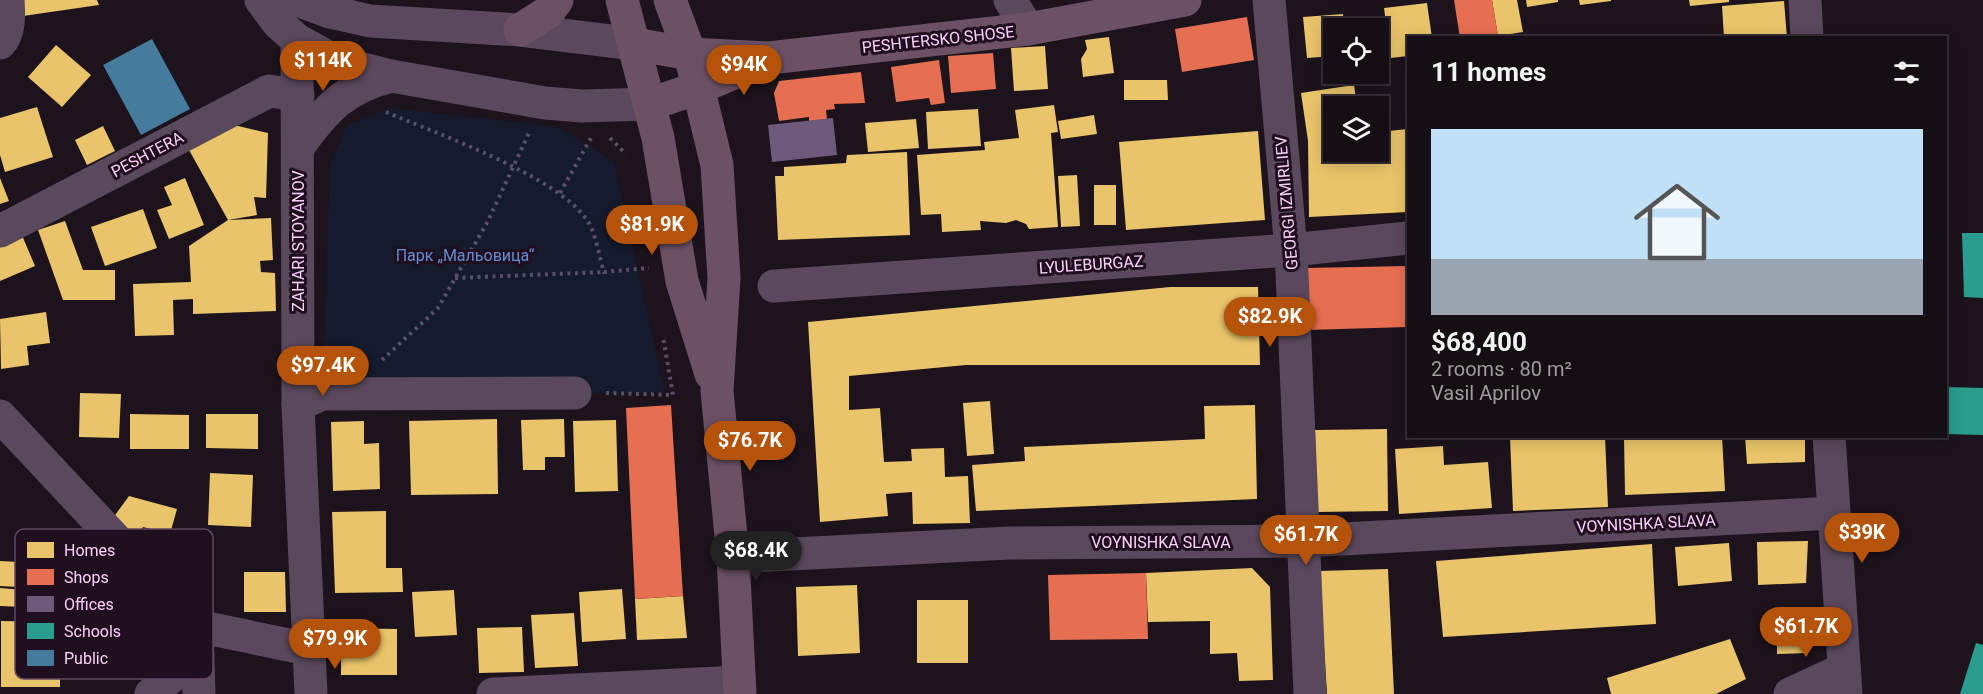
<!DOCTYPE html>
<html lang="en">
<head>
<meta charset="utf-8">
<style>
	:root { --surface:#150e15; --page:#1e171e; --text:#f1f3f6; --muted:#9d9ca0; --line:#342e34; --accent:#b45309 }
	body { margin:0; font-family:Roboto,sans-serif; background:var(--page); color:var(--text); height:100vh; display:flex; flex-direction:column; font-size:22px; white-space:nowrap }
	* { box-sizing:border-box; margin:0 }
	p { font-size:20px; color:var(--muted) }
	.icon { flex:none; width:33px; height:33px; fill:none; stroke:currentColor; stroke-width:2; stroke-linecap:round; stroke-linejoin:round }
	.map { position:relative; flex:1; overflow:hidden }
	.sheet { position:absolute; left:1407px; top:36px; width:540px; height:402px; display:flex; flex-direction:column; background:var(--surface); border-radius:0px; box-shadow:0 3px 15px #0003,0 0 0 2px var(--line) }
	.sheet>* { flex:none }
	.buttons { position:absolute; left:1323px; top:18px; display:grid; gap:12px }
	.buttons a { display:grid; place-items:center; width:66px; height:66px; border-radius:0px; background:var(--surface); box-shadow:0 3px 15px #0003,0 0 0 2px var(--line); font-size:30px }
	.price { position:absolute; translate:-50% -51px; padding:0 14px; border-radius:21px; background:var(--accent); color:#fff; font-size:20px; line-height:39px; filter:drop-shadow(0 2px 3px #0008) }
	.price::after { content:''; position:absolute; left:50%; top:36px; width:18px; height:14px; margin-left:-9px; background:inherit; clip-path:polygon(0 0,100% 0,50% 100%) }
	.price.selected { background:#222; color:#fff }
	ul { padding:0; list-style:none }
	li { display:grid; align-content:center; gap:12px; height:318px; padding:0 24px }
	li+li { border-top:2px solid var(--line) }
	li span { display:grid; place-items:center; height:186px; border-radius:0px; color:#555 }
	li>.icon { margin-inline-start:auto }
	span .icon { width:108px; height:108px; fill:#fffc; stroke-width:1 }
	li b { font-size:26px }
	h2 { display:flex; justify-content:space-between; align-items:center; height:72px; padding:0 24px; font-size:26px }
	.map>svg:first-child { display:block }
	.park { fill:#161a2d }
	.homes { fill:#e9c46a }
	.shops { fill:#e76f51 }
	.offices { fill:#6d597a }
	.schools { fill:#2a9d8f }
	.public { fill:#457b9d }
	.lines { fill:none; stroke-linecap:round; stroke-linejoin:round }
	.path { stroke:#595068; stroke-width:4; stroke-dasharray:3 4.5; stroke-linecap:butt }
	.minor { stroke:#5a485c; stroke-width:33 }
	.major { stroke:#6c5164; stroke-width:33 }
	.labels { text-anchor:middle; stroke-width:6; stroke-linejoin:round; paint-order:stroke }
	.street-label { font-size:16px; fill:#fbd1fb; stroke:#200f1f }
	.park-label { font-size:16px; fill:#648cd5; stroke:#200f1f }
	.key { fill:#200f1f; stroke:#624961; stroke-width:1.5 }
	.key-label { font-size:16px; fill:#fbd1fb }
</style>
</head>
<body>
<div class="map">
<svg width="1983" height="694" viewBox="0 0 1983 694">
	<rect width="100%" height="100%" fill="#1c131c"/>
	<polygon class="park" points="390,108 558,127 614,162 665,393 322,394 330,164 346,126"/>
	<g class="homes">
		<polygon points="21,0 97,0 99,5 23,16"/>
		<polygon points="1492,0 1517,0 1523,32 1498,36"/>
		<polygon points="1526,0 1558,0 1558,2 1527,7"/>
		<polygon points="1579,0 1611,0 1611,1 1580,5"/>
		<polygon points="1689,0 1729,0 1729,2 1690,6"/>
		<polygon points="1784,1 1787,38 1724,38 1722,6"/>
		<polygon points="1427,3 1432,38 1408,38 1408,56 1391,58 1384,8"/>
		<polygon points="1343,14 1344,28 1334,28 1334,56 1307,58 1303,17"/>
		<polygon points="1109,37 1114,73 1083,77 1081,59 1087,49 1085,40"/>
		<polygon points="56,45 91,75 62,107 28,77"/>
		<polygon points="1045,46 1048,89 1014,91 1011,48"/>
		<polygon points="1124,80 1167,80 1168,100 1124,100"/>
		<polygon points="1354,85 1357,106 1334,106 1334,152 1378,152 1378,132 1408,129 1408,212 1309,217 1308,141 1301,93"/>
		<polygon points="1054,105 1058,132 1051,133 1058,227 1029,229 1026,224 1016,220 1006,223 980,221 981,230 942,232 941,214 921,215 917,155 985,150 984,142 1019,138 1015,110"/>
		<polygon points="37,107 53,157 5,172 0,155 0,118"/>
		<polygon points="978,109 981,146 928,149 926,112"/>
		<polygon points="1094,115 1097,134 1061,139 1058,121"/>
		<polygon points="916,119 919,148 868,152 865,123"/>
		<polygon points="234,125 268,133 266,198 254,197 257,215 228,220 189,150"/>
		<polygon points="103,126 115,151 87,165 75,140"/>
		<polygon points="1258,131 1265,220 1126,230 1119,142"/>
		<polygon points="907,152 910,235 778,240 775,176 784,176 784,167 846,163 847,155"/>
		<polygon points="1077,175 1080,226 1061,227 1058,176"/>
		<polygon points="0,178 9,201 0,204"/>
		<polygon points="185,178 204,225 169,239 157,210 172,205 164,187"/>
		<rect x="1094" y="185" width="22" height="40"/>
		<polygon points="143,209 157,248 105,266 91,227"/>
		<polygon points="271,218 273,260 260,261 261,272 275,273 276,311 193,314 193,299 173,300 174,335 135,336 133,284 191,282 189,246 228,220"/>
		<polygon points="65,221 83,270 115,270 115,300 63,300 38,230"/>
		<polygon points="21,233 35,266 0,281 0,242"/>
		<polygon points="1170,287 1258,287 1260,365 966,365 849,376 849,410 880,408 884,462 912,461 911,449 944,448 945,477 968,476 970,523 913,524 912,492 886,494 888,516 820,522 808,322"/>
		<polygon points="46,312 50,343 27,346 29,365 1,369 0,319"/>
		<polygon points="80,393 121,394 119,438 79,437"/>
		<polygon points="990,401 994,454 967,456 963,403"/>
		<polygon points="1255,405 1257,499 976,511 972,465 1025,461 1024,447 1205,439 1204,406"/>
		<polygon points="130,414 189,415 189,449 130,449"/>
		<polygon points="206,414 258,414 258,449 206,448"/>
		<polygon points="497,419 498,494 411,495 409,421"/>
		<polygon points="564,419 565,457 545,457 545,470 523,470 521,420"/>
		<polygon points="616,420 618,491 575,492 573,421"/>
		<polygon points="364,421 364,444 379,443 380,489 333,491 331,422"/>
		<polygon points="1387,429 1388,511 1317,512 1315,430"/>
		<polygon points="1605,436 1608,507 1513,511 1510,437"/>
		<polygon points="1624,436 1722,436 1725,491 1625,495"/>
		<polygon points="1745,436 1805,436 1805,462 1747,464"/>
		<polygon points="1443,446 1444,465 1488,462 1492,508 1399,514 1395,449"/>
		<polygon points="210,473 253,475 251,527 208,525"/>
		<polygon points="129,496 177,509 170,534 143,527 133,541 110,522"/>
		<polygon points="386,511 386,568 402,568 403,592 335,593 332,512"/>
		<polygon points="1808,541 1806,583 1758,585 1757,542"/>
		<polygon points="1729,543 1732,581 1678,586 1675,547"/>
		<polygon points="1652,544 1656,624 1443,637 1436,561"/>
		<polygon points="0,561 19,562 18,587 0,586"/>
		<polygon points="1252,568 1270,587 1273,680 1239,681 1237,653 1210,654 1210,621 1148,622 1146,573"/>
		<polygon points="1388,569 1394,694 1327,694 1319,571"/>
		<polygon points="244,572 285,572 286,612 244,612"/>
		<polygon points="857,585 860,653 798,656 796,587"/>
		<polygon points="0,588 61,593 62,617 25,615 23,607 0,606"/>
		<polygon points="622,589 626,639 582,642 579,592"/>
		<polygon points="454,590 457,635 415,637 412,592"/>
		<polygon points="683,596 687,638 637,640 635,599"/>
		<rect x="917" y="600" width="51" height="63"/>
		<polygon points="574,613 578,666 535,668 531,615"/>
		<polygon points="1777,615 1806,615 1807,653 1777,654"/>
		<polygon points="1,621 60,622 60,687 1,687"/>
		<polygon points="522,627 524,672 479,673 477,628"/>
		<polygon points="341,628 397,629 397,675 341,675"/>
		<polygon points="1730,639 1746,679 1716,694 1611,694 1607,678"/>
	</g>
	<g class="shops">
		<polygon points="1454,0 1492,0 1498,36 1460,38"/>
		<polygon points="1247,17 1254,60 1182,72 1175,29"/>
		<polygon points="993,53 996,89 951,93 948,56"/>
		<polygon points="939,60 945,103 931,105 929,98 896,102 891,67"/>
		<polygon points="861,72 865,103 834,104 835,109 826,110 827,119 809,121 809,117 779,121 774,93 779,81"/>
		<polygon points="1408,266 1408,327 1307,330 1305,268"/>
		<polygon points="671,405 683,596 635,599 626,408"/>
		<polygon points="1146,573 1148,639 1050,640 1048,575"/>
	</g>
	<polygon class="offices" points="833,118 837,155 772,162 768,125"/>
	<g class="schools">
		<polygon points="1962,233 1983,233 1983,298 1964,297"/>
		<polygon points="1946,387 1983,388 1983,435 1946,434"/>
		<polygon points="1976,643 1983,645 1983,694 1960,694"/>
	</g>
	<polygon class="public" points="152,39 190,109 141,135 103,65"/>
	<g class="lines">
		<g class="path">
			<path d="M386 112C437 134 556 175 587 220 596 233 599 257 604 272L649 268"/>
			<polyline points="610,138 626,154"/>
			<polyline points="560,193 591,138"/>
			<polyline points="455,278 604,272"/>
			<polyline points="382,360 438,308 488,221 529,133"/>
			<polyline points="606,393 673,395 663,337"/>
		</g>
		<g class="minor">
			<polyline points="261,0 278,23 297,40 339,63 391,76 545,103 582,106 650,104"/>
			<polyline points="297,0 330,12 370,21 520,30 635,44"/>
			<polyline points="1010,0 1028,29"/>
			<polyline points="1269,0 1291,250 1310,694"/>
			<polyline points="1805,0 1807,38"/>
			<polyline points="297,40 298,405 311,694"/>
			<path d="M0 43C10 33 9 14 8 0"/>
			<path d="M299 146C326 108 345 88 391 76"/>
			<polyline points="0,231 269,91 298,95"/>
			<polyline points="774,286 1291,250 1408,238"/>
			<polyline points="298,405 322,394 575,393"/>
			<polyline points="0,416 197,626 308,649"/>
			<polyline points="1829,436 1846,694"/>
			<polyline points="733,557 1010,543 1304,541 1833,513"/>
			<polyline points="197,626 199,694"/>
			<polyline points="151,694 198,654"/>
			<polyline points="493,694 739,682"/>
			<polyline points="1790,694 1844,669"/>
		</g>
		<g class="major">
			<polyline points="622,0 658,138 682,281 711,374"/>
			<polyline points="670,0 690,54 717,165 724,278 717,391 733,557 740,694"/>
			<polyline points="520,30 548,12 557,0"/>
			<polyline points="635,44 690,54 769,58 1028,29 1185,0"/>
			<polyline points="650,104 698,88 765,60"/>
		</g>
	</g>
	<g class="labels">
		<g class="street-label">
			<text transform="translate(938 39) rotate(-6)" y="6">PESHTERSKO SHOSE</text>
			<text transform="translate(147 154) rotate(-28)" y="6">PESHTERA</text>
			<text transform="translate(1286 203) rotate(-95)" y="6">GEORGI IZMIRLIEV</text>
			<text transform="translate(298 241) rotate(-90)" y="6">ZAHARI STOYANOV</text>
			<text transform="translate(1091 264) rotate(-4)" y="6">LYULEBURGAZ</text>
			<text transform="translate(1646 523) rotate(-3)" y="6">VOYNISHKA SLAVA</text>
			<text x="1161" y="548">VOYNISHKA SLAVA</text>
		</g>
		<g class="park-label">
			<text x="465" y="261">Парк „Мальовица“</text>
		</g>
	</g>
	<rect x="15" y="529" width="198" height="150" rx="9" class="key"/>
	<rect x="27" y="542" width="27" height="16" fill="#e9c46a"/>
	<rect x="27" y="569" width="27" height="16" fill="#e76f51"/>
	<rect x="27" y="596" width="27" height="16" fill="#6d597a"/>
	<rect x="27" y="623" width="27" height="16" fill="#2a9d8f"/>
	<rect x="27" y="650" width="27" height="16" fill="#457b9d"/>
	<g class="key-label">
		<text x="64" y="556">Homes</text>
		<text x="64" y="583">Shops</text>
		<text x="64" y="610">Offices</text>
		<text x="64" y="637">Schools</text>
		<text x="64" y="664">Public</text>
	</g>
</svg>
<div class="buttons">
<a><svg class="icon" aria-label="locate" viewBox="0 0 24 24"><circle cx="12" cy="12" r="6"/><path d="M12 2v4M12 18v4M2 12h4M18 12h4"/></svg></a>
<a><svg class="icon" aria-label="layers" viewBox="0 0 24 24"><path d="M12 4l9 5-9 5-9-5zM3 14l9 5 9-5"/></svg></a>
</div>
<b class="price" style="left:323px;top:92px">$114K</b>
<b class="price" style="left:744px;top:96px">$94K</b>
<b class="price" style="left:652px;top:256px">$81.9K</b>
<b class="price" style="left:1270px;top:348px">$82.9K</b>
<b class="price" style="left:323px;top:397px">$97.4K</b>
<b class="price" style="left:750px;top:472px">$76.7K</b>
<b class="price" style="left:1862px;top:564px">$39K</b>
<b class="price" style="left:1306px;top:566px">$61.7K</b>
<b class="price selected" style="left:756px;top:582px">$68.4K</b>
<b class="price" style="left:1806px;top:658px">$61.7K</b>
<b class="price" style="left:335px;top:670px">$79.9K</b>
<section class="sheet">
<h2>11 homes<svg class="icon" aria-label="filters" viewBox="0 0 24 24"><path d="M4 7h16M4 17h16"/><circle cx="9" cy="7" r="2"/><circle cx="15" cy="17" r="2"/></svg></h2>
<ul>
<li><span style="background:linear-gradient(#bfe0f5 70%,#9aa5b1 0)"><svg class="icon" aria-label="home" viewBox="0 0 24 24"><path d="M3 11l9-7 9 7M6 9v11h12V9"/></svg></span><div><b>$68,400</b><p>2 rooms · 80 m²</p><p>Vasil Aprilov</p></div></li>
</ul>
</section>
</div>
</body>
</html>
